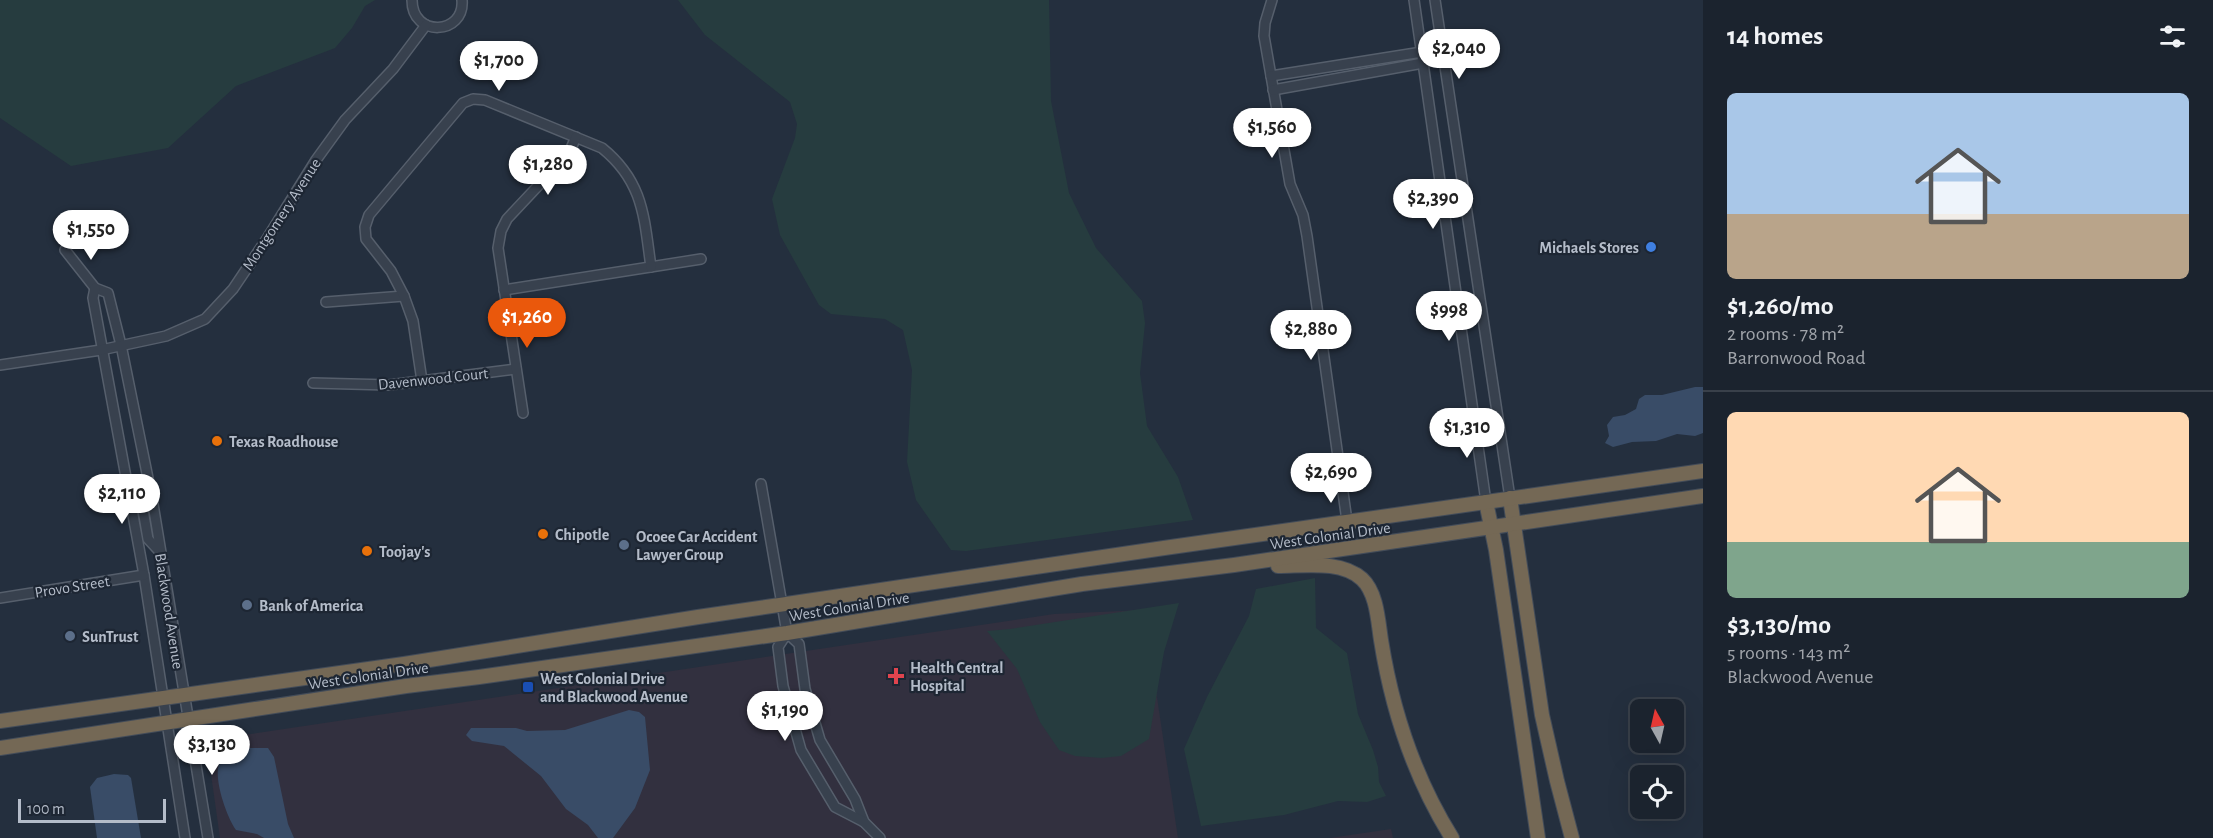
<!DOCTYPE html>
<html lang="en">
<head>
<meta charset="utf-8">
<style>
	:root { --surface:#1b232e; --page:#242b36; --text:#f1f3f6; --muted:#a0a4aa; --line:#39404a; --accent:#ea580c }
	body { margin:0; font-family:"Alegreya Sans",sans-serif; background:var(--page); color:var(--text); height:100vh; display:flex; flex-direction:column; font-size:22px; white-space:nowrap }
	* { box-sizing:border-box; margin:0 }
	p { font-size:20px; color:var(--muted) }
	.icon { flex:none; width:33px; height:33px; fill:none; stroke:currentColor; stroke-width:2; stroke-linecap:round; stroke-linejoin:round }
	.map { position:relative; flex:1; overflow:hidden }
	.side { display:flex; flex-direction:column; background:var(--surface); width:510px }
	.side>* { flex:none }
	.needle { width:39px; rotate:352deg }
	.controls { position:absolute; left:1630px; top:699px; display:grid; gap:12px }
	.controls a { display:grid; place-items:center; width:54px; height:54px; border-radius:9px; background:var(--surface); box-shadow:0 6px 24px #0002,0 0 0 2px var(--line); font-size:30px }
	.scale { position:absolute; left:18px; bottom:15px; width:148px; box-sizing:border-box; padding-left:6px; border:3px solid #b4bcc9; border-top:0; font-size:16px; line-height:21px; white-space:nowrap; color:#b4bcc9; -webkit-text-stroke:4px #1d2633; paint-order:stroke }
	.price { position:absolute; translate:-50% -51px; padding:0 14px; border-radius:21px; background:#fff; color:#222; font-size:20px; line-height:39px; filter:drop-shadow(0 2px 3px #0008) }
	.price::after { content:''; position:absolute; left:50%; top:36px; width:18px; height:14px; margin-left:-9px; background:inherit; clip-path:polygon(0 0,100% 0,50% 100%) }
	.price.active { background:var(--accent); color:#fff }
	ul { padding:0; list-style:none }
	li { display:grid; align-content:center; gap:12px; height:318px; padding:0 24px }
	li+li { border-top:2px solid var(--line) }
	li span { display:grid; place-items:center; height:186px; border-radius:9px; color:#555 }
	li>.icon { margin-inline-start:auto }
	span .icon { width:108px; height:108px; fill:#fffc; stroke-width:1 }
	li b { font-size:26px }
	h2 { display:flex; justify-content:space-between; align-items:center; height:72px; padding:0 24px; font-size:26px }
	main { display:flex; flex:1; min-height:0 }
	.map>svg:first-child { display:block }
	.medical { fill:#32303f }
	.green { fill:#263c3f }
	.water { fill:#394c67 }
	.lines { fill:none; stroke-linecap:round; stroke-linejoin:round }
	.minor-casing { stroke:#565f6c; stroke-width:12 }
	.highway-casing { stroke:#434c59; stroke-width:16 }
	.minor { stroke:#38414e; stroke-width:9 }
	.highway { stroke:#746855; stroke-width:14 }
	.shop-dot { fill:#3f7fe0; stroke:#1d2633; stroke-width:2 }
	.food-dot { fill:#e8710a; stroke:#1d2633; stroke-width:2 }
	.service-dot { fill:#5c6f8a; stroke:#1d2633; stroke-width:2 }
	.health-dot { fill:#e0444e; stroke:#1d2633; stroke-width:2 }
	.transit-dot { fill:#1a4fb4; stroke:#1d2633; stroke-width:2 }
	.labels { text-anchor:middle; stroke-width:4.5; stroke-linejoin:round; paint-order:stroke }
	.street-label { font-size:16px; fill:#b4bcc9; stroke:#1d2633 }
	.poi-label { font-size:16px; font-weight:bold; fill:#b4bcc9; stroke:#1d2633; text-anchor:start }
</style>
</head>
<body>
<main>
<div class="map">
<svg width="1703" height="838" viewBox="0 0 1703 838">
	<rect width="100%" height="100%" fill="#242f3e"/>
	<g class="medical">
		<polygon points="1144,610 1178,838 220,838 209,760 213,747 224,738 1054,614"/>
		<polygon points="1391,829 1393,838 1330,838"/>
	</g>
	<g class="green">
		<polygon points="0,0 375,0 365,6 352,28 335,48 236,86 168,148 71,166 0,118"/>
		<polygon points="678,0 1049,0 1051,101 1069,193 1096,248 1142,301 1145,323 1140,373 1147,426 1178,477 1193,520 966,551 951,550 916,500 907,462 912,370 903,330 885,319 831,314 819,305 780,235 772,199 795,138 797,124 790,102 705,35"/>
		<polygon points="1315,578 1316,628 1347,653 1358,714 1373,750 1378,767 1379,782 1386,796 1367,802 1338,801 1284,815 1201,826 1184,749 1207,697 1249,616 1256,589"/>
		<polygon points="1179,603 1164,652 1149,739 1121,756 1102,758 1075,756 1059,750 1040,722 1017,669 987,631 1010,629"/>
	</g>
	<g class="water">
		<polygon points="1695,387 1703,387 1703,433 1695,436 1677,434 1656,441 1632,442 1613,447 1605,443 1609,436 1607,425 1613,417 1625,415 1636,409 1639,399 1645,395 1662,395"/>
		<polygon points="629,710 639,712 645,717 650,770 635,808 613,838 598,838 588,825 566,809 541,776 504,746 472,741 466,735 471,728 516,728 527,731 565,730"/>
		<path d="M245 748H268L274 757 288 824 294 838H264L257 834 236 830C227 818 212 776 220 762 224 753 237 751 245 748Z"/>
		<polygon points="114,774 128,775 131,778 141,838 97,838 90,787 97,778"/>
	</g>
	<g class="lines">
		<g class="minor-casing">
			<g id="minor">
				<path d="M412 0C412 38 465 35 462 0"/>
				<polyline points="1272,0 1265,23 1264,36 1290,184 1303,215 1307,236 1347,521"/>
				<polyline points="1414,0 1486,502"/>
				<polyline points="1435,0 1510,498"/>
				<polyline points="1271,76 1441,49"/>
				<polyline points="1273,90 1423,63 1441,49"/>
				<polyline points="65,250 95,288 108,293 121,345 152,498 208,838"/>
				<polyline points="95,288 93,298 144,575 185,838"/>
				<polyline points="504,290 701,259"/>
				<polyline points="326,302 404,296"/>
				<polyline points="0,365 101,350 166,336 205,319 233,289 268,237 316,160 345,120 393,69 426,25"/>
				<path d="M422 381 413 321 404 296 391 271 366 239 365 227 369 215 463 103 473 99 485 100 602 148C644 182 644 218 651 267"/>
				<polyline points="313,383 389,385 516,369"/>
				<polyline points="523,413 498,248 501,231 507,219 569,153 576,137"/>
				<polyline points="761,484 787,633 799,644 805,689 820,740 855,799 864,822"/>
				<polyline points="131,485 142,504 148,539 160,552"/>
				<polyline points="0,598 144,575"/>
				<polyline points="787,633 778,647 783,686 801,750 835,807 864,822 880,838"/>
			</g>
		</g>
		<g class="highway-casing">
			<g id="highway">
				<polyline points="1510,498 1542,715 1557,781 1572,838"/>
				<polyline points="1486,502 1496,550 1538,838"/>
				<path d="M1278 566C1305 566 1341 560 1362 579 1377 593 1378 621 1381 640 1392 710 1414 777 1452 838"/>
				<polyline points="0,721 404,664 698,617 1164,548 1703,471"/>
				<polyline points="0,748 406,686 479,677 787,633 1082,584 1234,565 1703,496"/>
			</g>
		</g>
		<use href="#minor" class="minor"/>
		<use href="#highway" class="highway"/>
	</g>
	<circle class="shop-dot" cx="1651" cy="247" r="6"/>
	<g class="food-dot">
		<circle cx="217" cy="441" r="6"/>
		<circle cx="543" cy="534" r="6"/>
		<circle cx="367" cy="551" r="6"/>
	</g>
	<g class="service-dot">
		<circle cx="624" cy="545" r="6"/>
		<circle cx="247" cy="605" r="6"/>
		<circle cx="70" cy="636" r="6"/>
	</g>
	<path class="health-dot" d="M893 667h6v6h6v6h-6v6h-6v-6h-6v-6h6z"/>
	<rect class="transit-dot" x="522" y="681" width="12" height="12" rx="3"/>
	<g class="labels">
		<g class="street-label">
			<text transform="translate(281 214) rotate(-57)" y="6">Montgomery Avenue</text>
			<text transform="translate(433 378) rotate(-6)" y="6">Davenwood Court</text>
			<text transform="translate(1330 535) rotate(-8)" y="6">West Colonial Drive</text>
			<text transform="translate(72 586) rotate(-9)" y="6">Provo Street</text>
			<text transform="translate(849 606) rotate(-9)" y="6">West Colonial Drive</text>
			<text transform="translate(170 611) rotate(81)" y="6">Blackwood Avenue</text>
			<text transform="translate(368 675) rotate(-8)" y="6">West Colonial Drive</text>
		</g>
		<g class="poi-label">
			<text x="1639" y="253" text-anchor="end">Michaels Stores</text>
			<text x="229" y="447">Texas Roadhouse</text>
			<text x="555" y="540">Chipotle</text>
			<text x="636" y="542">Ocoee Car Accident<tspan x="636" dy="18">Lawyer Group</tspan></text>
			<text x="379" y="557">Toojay's</text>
			<text x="259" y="611">Bank of America</text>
			<text x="82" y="642">SunTrust</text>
			<text x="910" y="673">Health Central<tspan x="910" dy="18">Hospital</tspan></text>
			<text x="540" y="684">West Colonial Drive<tspan x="540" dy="18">and Blackwood Avenue</tspan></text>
		</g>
	</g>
</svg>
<div class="controls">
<a><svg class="needle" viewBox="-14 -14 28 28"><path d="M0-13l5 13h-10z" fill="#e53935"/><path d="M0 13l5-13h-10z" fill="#a0a4aa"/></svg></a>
<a><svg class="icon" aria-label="locate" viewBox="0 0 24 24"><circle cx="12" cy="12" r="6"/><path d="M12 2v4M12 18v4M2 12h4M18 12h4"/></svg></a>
</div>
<div class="scale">100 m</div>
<b class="price" style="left:1459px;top:80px">$2,040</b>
<b class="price" style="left:499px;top:92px">$1,700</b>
<b class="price" style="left:1272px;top:159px">$1,560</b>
<b class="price" style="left:548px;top:196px">$1,280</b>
<b class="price" style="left:1433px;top:230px">$2,390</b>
<b class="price" style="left:91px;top:261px">$1,550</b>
<b class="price" style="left:1449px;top:342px">$998</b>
<b class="price active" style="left:527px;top:349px">$1,260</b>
<b class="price" style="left:1311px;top:361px">$2,880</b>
<b class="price" style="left:1467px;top:459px">$1,310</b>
<b class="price" style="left:1331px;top:504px">$2,690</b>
<b class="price" style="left:122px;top:525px">$2,110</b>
<b class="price" style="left:785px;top:742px">$1,190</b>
<b class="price" style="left:212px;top:776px">$3,130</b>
</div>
<section class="side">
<h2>14 homes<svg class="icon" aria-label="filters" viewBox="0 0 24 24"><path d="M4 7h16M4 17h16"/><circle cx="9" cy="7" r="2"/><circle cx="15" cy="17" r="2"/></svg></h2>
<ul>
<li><span style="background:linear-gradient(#a9c7e8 65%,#b9a48a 0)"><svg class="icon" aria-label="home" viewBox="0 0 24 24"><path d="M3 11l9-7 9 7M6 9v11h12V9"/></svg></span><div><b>$1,260/mo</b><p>2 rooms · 78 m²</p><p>Barronwood Road</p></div></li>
<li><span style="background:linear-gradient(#ffd9b3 70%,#7fa58c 0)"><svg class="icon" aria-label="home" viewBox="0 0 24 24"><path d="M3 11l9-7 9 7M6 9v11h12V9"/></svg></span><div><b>$3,130/mo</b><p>5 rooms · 143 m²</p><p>Blackwood Avenue</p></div></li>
</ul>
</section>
</main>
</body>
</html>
